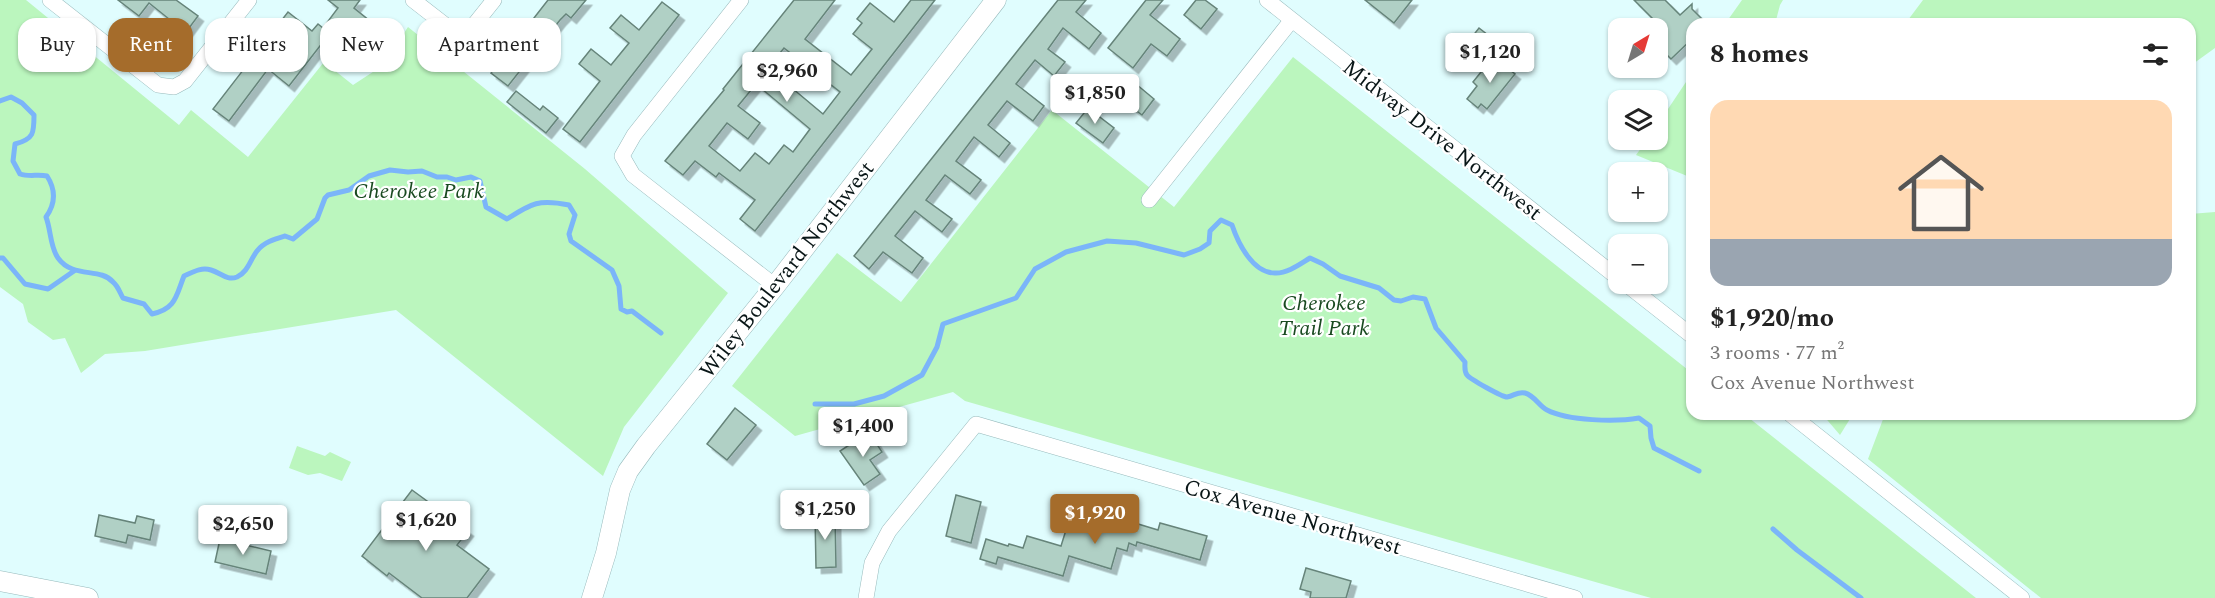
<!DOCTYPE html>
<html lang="en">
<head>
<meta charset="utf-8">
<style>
	:root { --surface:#fff; --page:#f6f6f6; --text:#222; --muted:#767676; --line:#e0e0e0; --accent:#a56c2b }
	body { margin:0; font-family:Spectral,serif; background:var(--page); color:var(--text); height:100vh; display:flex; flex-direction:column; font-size:22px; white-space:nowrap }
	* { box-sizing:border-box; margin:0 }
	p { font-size:20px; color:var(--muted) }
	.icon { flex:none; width:33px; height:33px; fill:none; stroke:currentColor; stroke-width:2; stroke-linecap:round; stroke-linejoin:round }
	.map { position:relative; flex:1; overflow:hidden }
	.side { position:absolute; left:1686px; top:18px; width:510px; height:402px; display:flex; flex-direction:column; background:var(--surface); border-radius:18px; box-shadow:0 2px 4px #0004 }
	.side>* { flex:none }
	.hud { position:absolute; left:18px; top:18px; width:570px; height:54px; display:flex; gap:12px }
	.needle { width:39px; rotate:38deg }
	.buttons { position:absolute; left:1608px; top:18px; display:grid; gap:12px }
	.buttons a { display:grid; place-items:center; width:60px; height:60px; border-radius:12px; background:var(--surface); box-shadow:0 2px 4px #0004; font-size:30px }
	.price { position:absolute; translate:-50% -51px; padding:0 14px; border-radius:6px; background:#fff; color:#222; font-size:20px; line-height:39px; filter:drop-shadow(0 2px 3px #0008) }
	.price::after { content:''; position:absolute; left:50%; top:36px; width:18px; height:14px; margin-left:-9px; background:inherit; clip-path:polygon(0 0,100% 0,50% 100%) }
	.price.selected { background:var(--accent); color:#fff }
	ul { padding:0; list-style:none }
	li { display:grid; align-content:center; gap:12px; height:318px; padding:0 24px }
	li+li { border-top:2px solid var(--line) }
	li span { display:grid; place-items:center; height:186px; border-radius:18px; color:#555 }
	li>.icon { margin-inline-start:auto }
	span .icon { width:108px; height:108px; fill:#fffc; stroke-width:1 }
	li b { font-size:26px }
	h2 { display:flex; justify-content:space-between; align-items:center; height:72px; padding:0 24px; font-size:26px }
	.tag { padding:0 21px; border-radius:18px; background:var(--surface); box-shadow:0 2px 4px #0004; font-size:21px; line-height:54px }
	.tag.selected { background:var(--accent); color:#fff }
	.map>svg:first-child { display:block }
	.green { fill:#bbf6be }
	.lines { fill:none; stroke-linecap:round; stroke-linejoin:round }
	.stream { stroke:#7bb5f9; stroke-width:5 }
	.building { fill:#b0d0c5; stroke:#66847a; stroke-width:1.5; fill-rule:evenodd; filter:url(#shadow) }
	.minor-casing { stroke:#96b9bb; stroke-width:16 }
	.tertiary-casing { stroke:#96b9bb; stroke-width:21 }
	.minor { stroke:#fff; stroke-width:15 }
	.tertiary { stroke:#fff; stroke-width:20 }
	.labels { text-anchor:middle; stroke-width:4.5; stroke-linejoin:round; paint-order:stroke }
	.street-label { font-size:22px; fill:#091617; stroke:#fff }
	.park-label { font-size:22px; font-style:italic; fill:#194a20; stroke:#fff }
</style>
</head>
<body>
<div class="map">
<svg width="2215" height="598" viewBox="0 0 2215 598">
	<defs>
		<filter id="shadow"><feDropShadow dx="5.5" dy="5.5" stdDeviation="0" flood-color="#0004"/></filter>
	</defs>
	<rect width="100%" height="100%" fill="#e0fdfe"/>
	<g class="green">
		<polygon points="0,0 26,0 179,125 191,110 248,157 324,62 353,85 382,66 408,27 585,169 728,293 624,427 603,476 396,310 145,351 105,354 81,373 65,338 53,340 28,322 23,304 0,287"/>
		<polygon points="1742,0 1783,0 1780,5 1775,24 1725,24"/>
		<polygon points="1923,0 2215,0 2215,48 2190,66 2190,24 1905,24"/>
		<polygon points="1293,57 1692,373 1692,414 1744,414 1976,598 1651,598 965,401 953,392 795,436 732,386 837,253 901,302 1052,110 1174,207"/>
		<polygon points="1692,73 1692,178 1636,155 1647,140 1658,140 1658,124"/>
		<polygon points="2215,212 2215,598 2041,598 1868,459 1885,414 2190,414 2190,214"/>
		<polygon points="1822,414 1853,414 1840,435"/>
		<polygon points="297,446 325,456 330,452 351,462 342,481 320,473 308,475 289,468"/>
	</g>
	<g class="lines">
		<g class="stream">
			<path d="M0 101 11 97 22 103 34 115C34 133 34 139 15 144L13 161 20 174C29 177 38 174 47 176 56 190 56 203 46 217 51 230 50 247 58 258 73 279 100 267 113 282 118 286 120 293 123 298L144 304 152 314C176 309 176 296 184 276 193 272 201 267 211 270 221 273 227 281 237 277 248 272 250 260 257 251 264 242 275 239 285 236L293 239 317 219 325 198 328 195 349 190 369 176 390 170 408 172 422 171 437 177H447L456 180 471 177 480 181 486 207 507 219C532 203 539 199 569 205L575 215 569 234 571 241 612 270 619 286 621 309 627 312 632 311 661 333"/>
			<polyline points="0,258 3,258 25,284 48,289 74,271"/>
			<path d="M815 404H854L884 396 922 375 937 347 943 324 1016 298 1035 269 1066 252 1107 241 1136 243 1184 255 1200 249 1209 243 1210 231 1221 220 1232 225C1238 243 1253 274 1276 273 1288 273 1300 264 1310 258L1323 264 1340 276 1379 288 1394 300 1401 301 1413 297 1425 299 1436 328 1465 362C1465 367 1464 371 1467 375 1470 379 1502 397 1507 397 1514 396 1518 391 1525 393 1535 396 1539 406 1547 410 1568 421 1616 422 1639 418L1650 426 1651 438 1654 448 1699 471"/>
			<polyline points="1773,529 1797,550 1861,598"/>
		</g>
	</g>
	<g class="building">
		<polygon points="118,0 176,0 198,16 175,47 157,34 169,19 149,3 139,16"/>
		<polygon points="328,0 360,0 354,8 395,41 380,59 363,46 350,63 323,42 289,86 268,69 229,121 213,109 288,12 312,31 318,24 323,28 338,8"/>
		<polygon points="548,0 586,0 571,18 566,14 560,20 508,86 491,73"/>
		<path d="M794 0H835L805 39 851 75 872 49 853 34 862 23 857 19 870 3 894 22 911 0H935L755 231 740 219 755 200 719 173 716 177 695 161 683 175 665 161 724 90 723 89ZM784 48 840 92 823 114 768 68ZM756 84 810 129 793 152 784 145 769 164 755 153 740 171 709 146 727 123 748 139 760 123 738 106Z"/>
		<polygon points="1058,0 1086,0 1076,12 1101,33 1089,49 1063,28 1048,49 1065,62 1054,76 1035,60 1016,84 1044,106 1033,121 1007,101 988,125 1010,143 999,157 974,137 956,161 981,180 970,194 945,175 926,200 952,219 942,232 915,211 895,236 923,258 912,273 883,252 869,269 854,256"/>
		<polygon points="1146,0 1163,0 1150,15 1180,39 1167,56 1151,44 1133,68 1108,48"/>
		<polygon points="1196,0 1205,0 1217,9 1201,29 1184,15"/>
		<polygon points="1365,0 1412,0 1394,23"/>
		<polygon points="1634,0 1665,0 1680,15 1692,4 1692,9 1707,24 1692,24 1692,39 1671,59 1658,46 1658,38 1665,31"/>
		<polygon points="662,2 679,15 580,142 563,129 600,81 579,64 591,49 611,65 629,43 610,28 621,15 639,30"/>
		<polygon points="1479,28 1493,39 1482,53 1468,42"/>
		<polygon points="1493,57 1515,74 1487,109 1481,104 1478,108 1467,99 1477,86 1473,82"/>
		<polygon points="1130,79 1154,99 1142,115 1117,96"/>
		<polygon points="516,91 540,110 543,106 558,118 546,133 507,102"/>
		<polygon points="1088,108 1114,128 1103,143 1076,123"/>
		<polygon points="735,408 756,425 727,460 707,444"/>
		<polygon points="869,432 882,452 870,460 880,474 864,485 840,451"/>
		<polygon points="412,490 468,531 457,545 489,569 467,598 422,598 389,573 387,576 362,556"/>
		<polygon points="956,495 981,502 971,543 946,536"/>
		<polygon points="1071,514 1088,519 1087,522 1111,529 1115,517 1158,530 1160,523 1207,536 1200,560 1137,542 1136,546 1129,543 1127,551 1117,548 1111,569 1069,556 1063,576 998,557 996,564 980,559 986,539 1008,546 1009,544 1023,548 1027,536 1061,546"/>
		<polygon points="99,515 135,523 137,516 154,520 150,540 128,535 126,543 95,536"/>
		<polygon points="815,515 835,515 836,567 816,568"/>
		<polygon points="220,539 271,551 266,574 215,562"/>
		<polygon points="1306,568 1351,581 1346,598 1310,598 1311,592 1300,589"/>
	</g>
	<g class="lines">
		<g class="minor-casing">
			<g id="minor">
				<polyline points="50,0 158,85 174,87 185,81 249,0"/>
				<polyline points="413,0 449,28 465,33 474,25 494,0"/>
				<polyline points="741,0 634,135 622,156 633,175 775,286"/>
				<polyline points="1267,0 1618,278"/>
				<polyline points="1149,200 1291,21"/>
				<polyline points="1626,284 1692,336"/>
				<polyline points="1790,414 2022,598"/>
				<polyline points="866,598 872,563 889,531 976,424 1575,598"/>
			</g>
		</g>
		<g class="tertiary-casing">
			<g id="tertiary">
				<polyline points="0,581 88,598"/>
				<polyline points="592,598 606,553 620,490 628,471 646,446 775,286 996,0"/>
			</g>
		</g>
		<use href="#minor" class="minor"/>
		<use href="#tertiary" class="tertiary"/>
	</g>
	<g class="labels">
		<g class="street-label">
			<text transform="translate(1443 139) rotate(38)" y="8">Midway Drive Northwest</text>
			<text transform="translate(786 269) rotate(-52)" y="8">Wiley Boulevard Northwest</text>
			<text transform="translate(1293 516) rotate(16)" y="8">Cox Avenue Northwest</text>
		</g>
		<g class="park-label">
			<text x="419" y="198">Cherokee Park</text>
			<text x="1324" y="310">Cherokee<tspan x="1324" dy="25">Trail Park</tspan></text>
		</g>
	</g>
</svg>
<div class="buttons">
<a><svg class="needle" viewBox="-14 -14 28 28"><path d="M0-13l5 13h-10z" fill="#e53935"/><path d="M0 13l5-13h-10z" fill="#767676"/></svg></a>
<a><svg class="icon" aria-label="layers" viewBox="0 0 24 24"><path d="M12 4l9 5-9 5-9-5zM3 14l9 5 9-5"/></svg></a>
<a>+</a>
<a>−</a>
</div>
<b class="price" style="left:1490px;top:84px">$1,120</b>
<b class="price" style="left:787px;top:103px">$2,960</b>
<b class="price" style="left:1095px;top:125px">$1,850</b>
<b class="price" style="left:863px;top:458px">$1,400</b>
<b class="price" style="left:825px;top:541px">$1,250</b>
<b class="price selected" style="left:1095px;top:545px">$1,920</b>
<b class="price" style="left:426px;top:552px">$1,620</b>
<b class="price" style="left:243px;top:556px">$2,650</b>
<div class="hud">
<a class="tag">Buy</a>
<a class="tag selected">Rent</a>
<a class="tag">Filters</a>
<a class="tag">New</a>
<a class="tag">Apartment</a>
</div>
<section class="side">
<h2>8 homes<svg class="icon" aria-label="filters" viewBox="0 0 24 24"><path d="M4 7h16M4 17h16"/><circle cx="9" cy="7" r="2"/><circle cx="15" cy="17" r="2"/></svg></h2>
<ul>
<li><span style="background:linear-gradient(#ffd9b3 75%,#9aa5b1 0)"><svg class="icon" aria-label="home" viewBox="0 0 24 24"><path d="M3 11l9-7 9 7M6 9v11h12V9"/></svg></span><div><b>$1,920/mo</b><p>3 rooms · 77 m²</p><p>Cox Avenue Northwest</p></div></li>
</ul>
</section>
</div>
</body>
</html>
